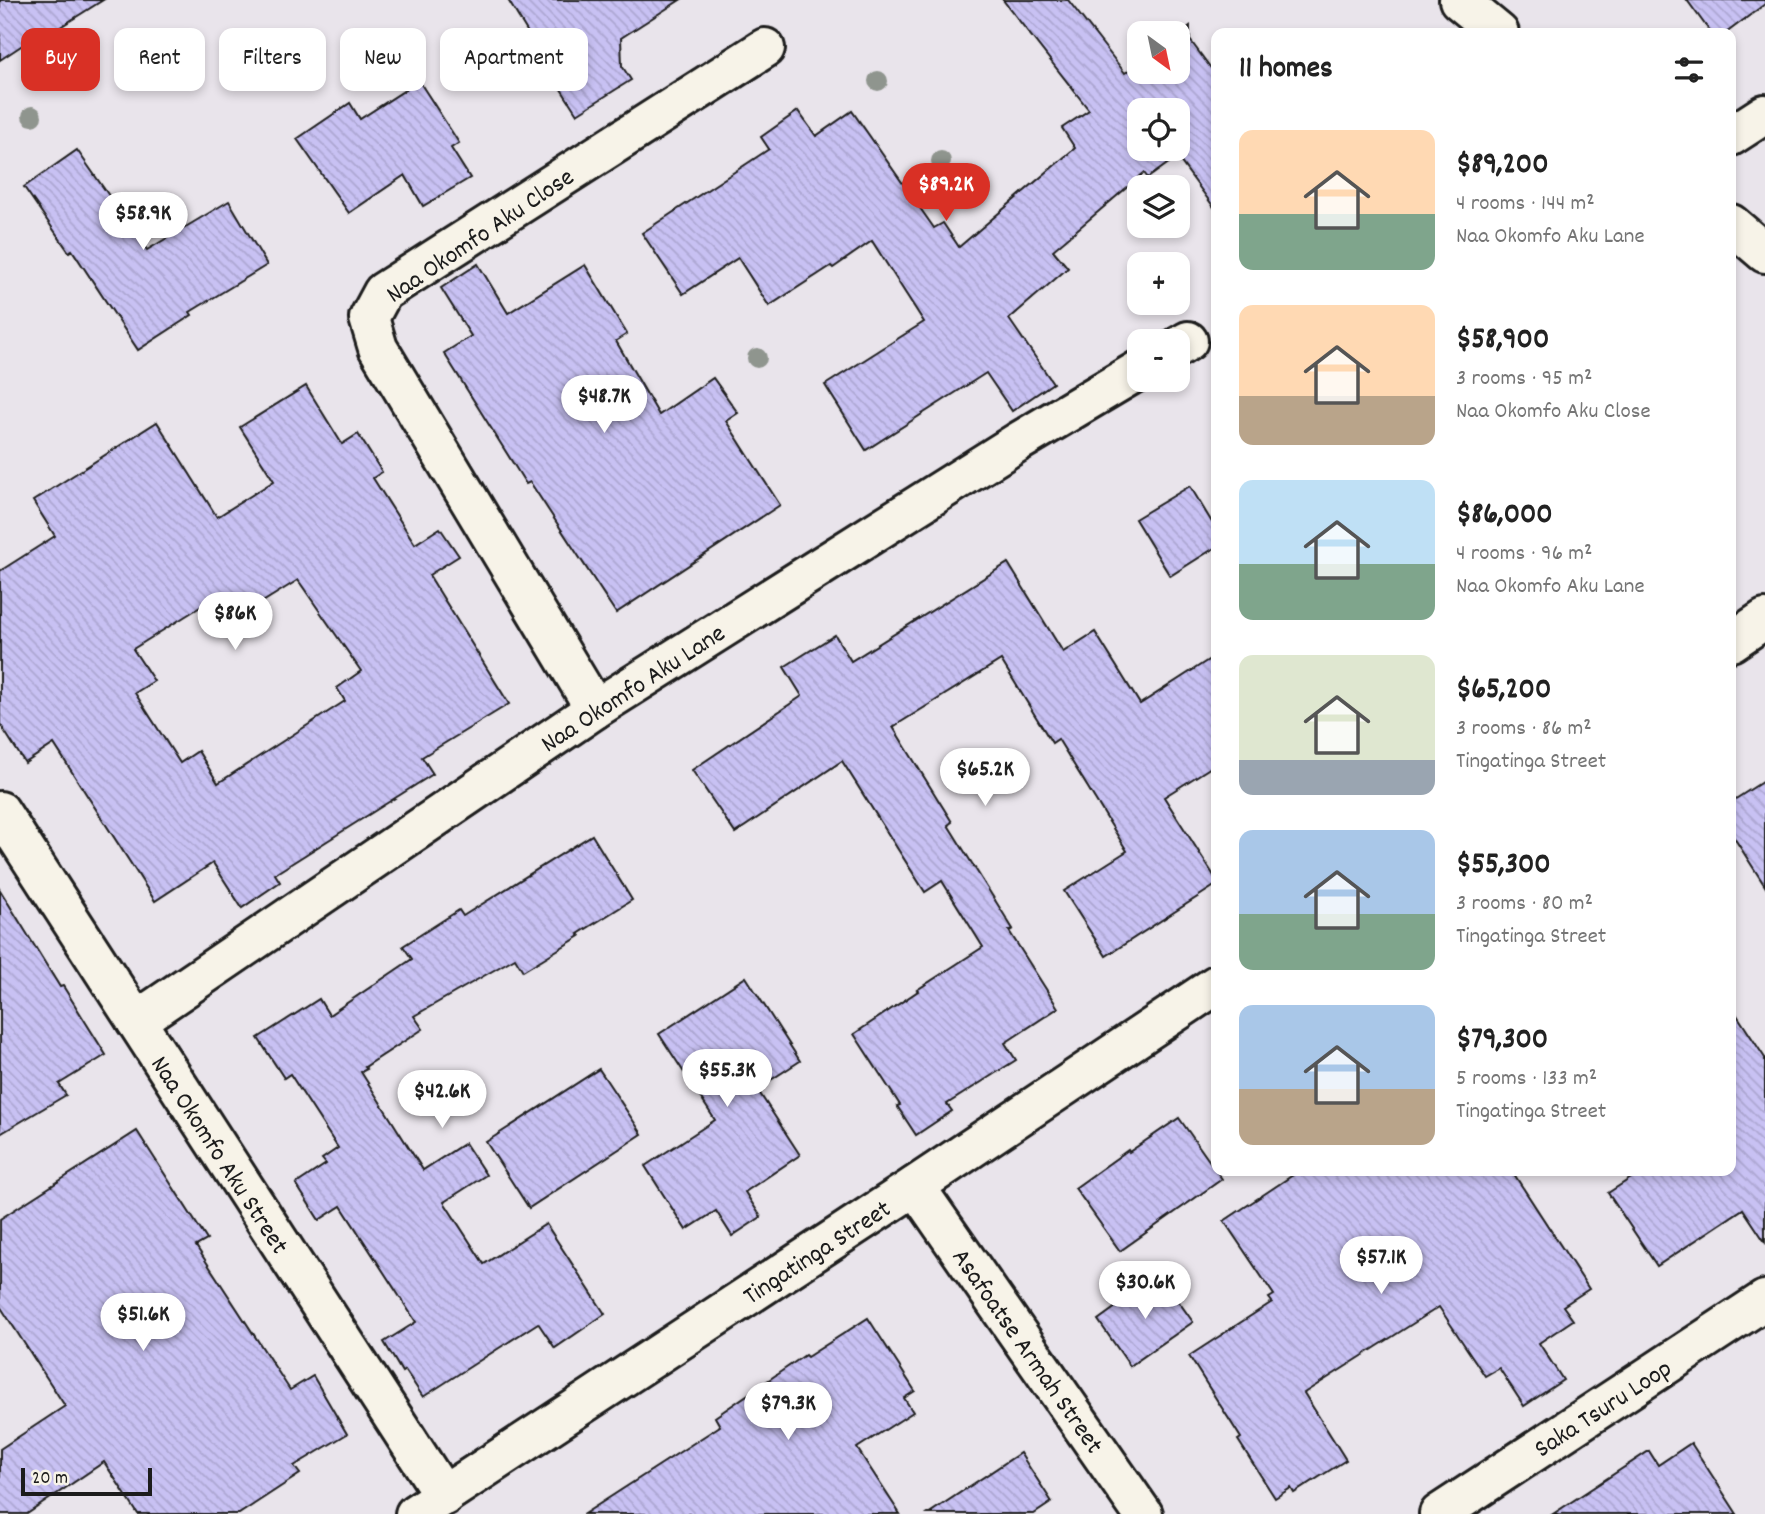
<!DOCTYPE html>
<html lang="en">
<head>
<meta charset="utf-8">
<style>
	:root { --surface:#fff; --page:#f6f6f6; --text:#222; --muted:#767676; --accent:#d93025 }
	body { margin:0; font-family:Dekko,sans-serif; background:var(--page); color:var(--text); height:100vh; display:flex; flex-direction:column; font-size:26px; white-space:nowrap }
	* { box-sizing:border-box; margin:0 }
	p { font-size:23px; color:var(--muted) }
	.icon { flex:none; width:38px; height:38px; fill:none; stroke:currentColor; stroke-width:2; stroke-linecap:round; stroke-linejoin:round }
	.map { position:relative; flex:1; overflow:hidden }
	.panel { position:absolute; left:1211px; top:28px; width:525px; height:1148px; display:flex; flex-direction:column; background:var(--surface); border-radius:14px; box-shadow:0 4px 10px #0003 }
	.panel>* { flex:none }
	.top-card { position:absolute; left:21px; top:28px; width:665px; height:63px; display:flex; gap:14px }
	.needle { width:46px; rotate:147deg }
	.fabs { position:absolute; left:1127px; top:21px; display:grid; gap:14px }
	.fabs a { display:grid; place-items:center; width:63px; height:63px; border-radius:14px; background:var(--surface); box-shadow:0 4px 10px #0003; font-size:35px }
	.scale { position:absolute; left:21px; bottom:18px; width:131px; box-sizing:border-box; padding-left:7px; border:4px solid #1c1c1c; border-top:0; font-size:19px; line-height:24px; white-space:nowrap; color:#1c1c1c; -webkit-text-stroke:5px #f7f3e8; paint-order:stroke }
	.price { position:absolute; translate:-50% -60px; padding:0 16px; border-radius:24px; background:#fff; color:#222; font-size:23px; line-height:46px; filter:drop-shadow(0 2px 4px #0008) }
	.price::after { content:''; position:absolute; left:50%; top:42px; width:21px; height:16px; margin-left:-10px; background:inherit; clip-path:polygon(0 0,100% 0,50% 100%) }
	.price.current { background:var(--accent); color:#fff }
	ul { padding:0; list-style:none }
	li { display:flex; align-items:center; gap:21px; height:175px; padding:0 28px }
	li span { display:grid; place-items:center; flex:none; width:196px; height:140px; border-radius:14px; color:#555 }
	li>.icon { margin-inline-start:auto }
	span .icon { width:84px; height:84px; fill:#fffc; stroke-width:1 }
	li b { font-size:30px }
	h2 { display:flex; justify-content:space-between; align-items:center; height:84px; padding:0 28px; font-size:30px }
	.pill { padding:0 24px; border-radius:14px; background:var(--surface); box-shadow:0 4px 10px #0003; font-size:24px; line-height:63px }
	.pill.current { background:var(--accent); color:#fff }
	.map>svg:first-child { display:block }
	.building { fill:url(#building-back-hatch); stroke:#1c1c1c; stroke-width:2; fill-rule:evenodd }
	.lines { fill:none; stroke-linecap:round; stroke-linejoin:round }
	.minor-casing { stroke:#1c1c1c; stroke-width:44 }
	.minor { stroke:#f7f3e8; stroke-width:38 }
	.tree { fill:#8f958e }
	.labels { text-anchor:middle; stroke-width:7; stroke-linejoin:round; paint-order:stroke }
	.street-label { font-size:26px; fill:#1c1c1c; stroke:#f7f3e8 }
</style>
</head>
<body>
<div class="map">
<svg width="1765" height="1514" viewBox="0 0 1765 1514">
	<defs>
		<pattern id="building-back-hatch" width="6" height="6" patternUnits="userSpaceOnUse" patternTransform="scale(1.75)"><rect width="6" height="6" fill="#c8c1f3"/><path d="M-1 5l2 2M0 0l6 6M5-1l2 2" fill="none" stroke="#aba5d0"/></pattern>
	</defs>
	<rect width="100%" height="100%" fill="#e9e4eb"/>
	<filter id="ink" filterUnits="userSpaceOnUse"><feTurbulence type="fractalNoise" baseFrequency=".0143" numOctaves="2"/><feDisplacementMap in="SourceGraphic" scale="14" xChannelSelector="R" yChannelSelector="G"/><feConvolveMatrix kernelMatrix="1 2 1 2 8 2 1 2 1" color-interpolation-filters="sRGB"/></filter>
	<g filter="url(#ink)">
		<g class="building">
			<polygon points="0,0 103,0 27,48 24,44 0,60"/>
			<polygon points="508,0 680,0 621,38 622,66 631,80 577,114 557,83 558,82"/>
			<path d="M1003 0H1068L1125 73 1139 63V72H1178V35L1190 26V40L1216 75V210L1177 157 1148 178 1144 173 1053 250 1068 268 1009 319 1053 383 1012 411 986 373 866 450 825 385 924 322 872 241 833 268 831 266 769 306 738 258 683 294 642 233 769 149 761 137 798 111 816 136 852 111 934 228 943 223 959 247 1075 148 1062 128 1089 110ZM1139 110H1178V149H1139Z"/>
			<polygon points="1687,0 1765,0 1765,4 1726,33 1711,33"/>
			<polygon points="419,81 459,143 451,148 470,178 423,206 405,175 349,213 297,139 350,103 360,119"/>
			<polygon points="77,150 147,250 229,201 267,265 190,312 192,315 138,350 72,250 69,252 24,187"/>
			<polygon points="478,264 508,313 585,265 627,334 616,341 659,415 713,378 738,413 726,421 780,505 616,613 530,482 526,484 444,353 471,336 441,288"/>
			<path d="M306 386 342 444 358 434 382 472 373 478 415 544 440 528 459 556 429 575 509 704 422 757 433 774 275 874 280 882 242 908 213 863 155 901 54 744 25 763 0 724V571L55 536 33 501 157 422 217 517 274 481 240 427ZM298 580 361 671 337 688 345 701 218 783 198 751 180 763 135 693 154 681 133 649 205 604 221 628Z"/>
			<polygon points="1190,486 1216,529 1216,547 1170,576 1135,519"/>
			<polygon points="1008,563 1063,652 1095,632 1140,704 1216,655 1216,764 1164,797 1216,879 1216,885 1106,956 1064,891 1127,851 1058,739 1052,743 1001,660 893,727 952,822 948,825 1013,929 1009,931 1058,1008 1005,1043 1016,1060 947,1104 952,1111 916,1135 897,1106 900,1105 854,1034 918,991 917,990 983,947 942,881 925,892 842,761 735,833 692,770 802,696 784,667 835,635 851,661"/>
			<polygon points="1765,780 1765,886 1731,833 1731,802"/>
			<polygon points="592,835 632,900 578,934 580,936 523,971 515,958 414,1016 423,1029 365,1067 367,1069 361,1072 423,1170 465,1143 486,1175 444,1202 484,1264 546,1224 605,1314 555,1348 538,1323 423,1397 405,1370 402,1372 384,1342 416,1322 341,1206 319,1220 296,1184 326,1164 322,1159 338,1148 290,1074 284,1078 258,1038 319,999 329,1015 412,959 403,946 459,910 463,916"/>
			<polygon points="0,890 60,987 63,986 106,1055 59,1084 66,1095 0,1134"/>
			<polygon points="746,977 800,1061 757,1089 800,1155 745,1192 761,1217 732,1236 716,1211 686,1230 645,1166 715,1120 659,1034"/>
			<polygon points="1731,1006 1765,1058 1765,1242 1743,1209 1657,1266 1608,1193 1642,1171 1731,1171"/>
			<polygon points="599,1069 642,1134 529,1208 486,1142"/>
			<polygon points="1179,1118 1222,1179 1120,1251 1075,1188 1128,1150 1129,1152"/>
			<polygon points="137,1131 207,1240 196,1246 290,1390 313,1376 347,1434 294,1466 300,1474 239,1514 138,1514 104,1462 27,1514 0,1514 0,1449 65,1406 0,1306 0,1219"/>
			<polygon points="1299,1171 1512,1171 1589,1289 1563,1306 1573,1320 1539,1343 1563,1380 1524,1406 1499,1368 1485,1376 1439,1307 1304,1393 1346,1460 1294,1493 1291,1488 1275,1498 1238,1440 1241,1438 1189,1356 1272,1302 1269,1298 1274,1295 1224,1221"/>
			<polygon points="1160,1275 1193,1322 1130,1366 1098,1320"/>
			<polygon points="868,1318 915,1391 904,1398 913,1412 857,1448 900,1514 584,1514 720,1426 715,1417 805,1355 807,1357"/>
			<polygon points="1691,1443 1737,1514 1553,1514 1649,1451 1658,1465"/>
			<polygon points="1020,1453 1052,1502 1034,1514 928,1514"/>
		</g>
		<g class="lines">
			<g class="minor-casing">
				<g id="minor">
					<polyline points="1459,0 1499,33"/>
					<polyline points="1731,136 1765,114"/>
					<polyline points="1731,224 1765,253"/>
					<polyline points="1178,347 1188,341"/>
					<polyline points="1731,642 1765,619"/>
					<polyline points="595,709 378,348 369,318 383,292 765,48"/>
					<polyline points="0,811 444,1496"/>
					<polyline points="136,1021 595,709 1018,442 1139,370"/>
					<polyline points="915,1186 1143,1514"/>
					<polyline points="415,1514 915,1186 1216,985"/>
					<polyline points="1439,1514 1765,1300"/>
				</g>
			</g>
			<use href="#minor" class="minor"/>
		</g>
		<g class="tree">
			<circle cx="878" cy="81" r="10"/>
			<circle cx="32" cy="116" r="10"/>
			<circle cx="941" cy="161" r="10"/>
			<circle cx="757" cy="358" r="10"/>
		</g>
	</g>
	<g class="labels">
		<g class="street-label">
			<text transform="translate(479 234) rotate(-34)" y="9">Naa Okomfo Aku Close</text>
			<text transform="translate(632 687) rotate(-33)" y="9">Naa Okomfo Aku Lane</text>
			<text transform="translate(221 1154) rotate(57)" y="9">Naa Okomfo Aku Street</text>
			<text transform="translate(816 1251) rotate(-33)" y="9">Tingatinga Street</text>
			<text transform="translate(1029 1350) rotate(55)" y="9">Asafoatse Armah Street</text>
			<text transform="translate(1602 1407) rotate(-33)" y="9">Saka Tsuru Loop</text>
		</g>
	</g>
</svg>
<div class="fabs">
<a><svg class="needle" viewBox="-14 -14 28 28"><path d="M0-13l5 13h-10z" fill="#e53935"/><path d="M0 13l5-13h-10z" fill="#767676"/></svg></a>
<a><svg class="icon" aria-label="locate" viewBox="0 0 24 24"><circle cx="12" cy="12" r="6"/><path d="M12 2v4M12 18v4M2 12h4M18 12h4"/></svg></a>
<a><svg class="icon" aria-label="layers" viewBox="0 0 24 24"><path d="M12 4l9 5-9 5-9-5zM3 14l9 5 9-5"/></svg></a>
<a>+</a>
<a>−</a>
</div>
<div class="scale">20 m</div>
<b class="price current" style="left:946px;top:223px">$89.2K</b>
<b class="price" style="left:143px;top:252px">$58.9K</b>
<b class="price" style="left:604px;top:435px">$48.7K</b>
<b class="price" style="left:235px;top:652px">$86K</b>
<b class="price" style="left:985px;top:808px">$65.2K</b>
<b class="price" style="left:727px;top:1109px">$55.3K</b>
<b class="price" style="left:442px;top:1130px">$42.6K</b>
<b class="price" style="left:1381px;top:1296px">$57.1K</b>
<b class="price" style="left:1145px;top:1321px">$30.6K</b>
<b class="price" style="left:143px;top:1353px">$51.6K</b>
<b class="price" style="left:788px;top:1442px">$79.3K</b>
<div class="top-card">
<a class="pill current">Buy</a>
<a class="pill">Rent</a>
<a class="pill">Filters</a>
<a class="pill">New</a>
<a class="pill">Apartment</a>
</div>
<section class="panel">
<h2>11 homes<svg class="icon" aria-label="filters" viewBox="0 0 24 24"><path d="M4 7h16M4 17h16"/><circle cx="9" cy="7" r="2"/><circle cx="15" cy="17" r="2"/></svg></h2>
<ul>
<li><span style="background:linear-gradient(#ffd9b3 60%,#7fa58c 0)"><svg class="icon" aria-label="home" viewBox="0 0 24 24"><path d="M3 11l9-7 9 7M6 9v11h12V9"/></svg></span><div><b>$89,200</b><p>4 rooms · 144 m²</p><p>Naa Okomfo Aku Lane</p></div></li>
<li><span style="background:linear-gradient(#ffd9b3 65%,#b9a48a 0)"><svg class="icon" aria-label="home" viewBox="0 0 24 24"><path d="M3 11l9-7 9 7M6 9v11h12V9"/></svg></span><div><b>$58,900</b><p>3 rooms · 95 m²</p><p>Naa Okomfo Aku Close</p></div></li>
<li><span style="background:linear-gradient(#bfe0f5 60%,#7fa58c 0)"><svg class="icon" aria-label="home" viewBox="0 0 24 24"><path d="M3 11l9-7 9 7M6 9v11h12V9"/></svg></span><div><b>$86,000</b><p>4 rooms · 96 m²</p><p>Naa Okomfo Aku Lane</p></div></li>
<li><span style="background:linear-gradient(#dfe7d0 75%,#9aa5b1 0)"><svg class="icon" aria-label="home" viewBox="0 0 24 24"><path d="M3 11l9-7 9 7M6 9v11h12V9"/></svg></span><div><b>$65,200</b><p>3 rooms · 86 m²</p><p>Tingatinga Street</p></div></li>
<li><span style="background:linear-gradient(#a9c7e8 60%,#7fa58c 0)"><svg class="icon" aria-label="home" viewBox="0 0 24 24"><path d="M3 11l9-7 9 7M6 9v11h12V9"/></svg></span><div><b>$55,300</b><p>3 rooms · 80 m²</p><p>Tingatinga Street</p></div></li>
<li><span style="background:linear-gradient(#a9c7e8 60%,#b9a48a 0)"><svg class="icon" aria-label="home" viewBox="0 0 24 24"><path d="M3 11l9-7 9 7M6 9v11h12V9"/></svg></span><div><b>$79,300</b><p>5 rooms · 133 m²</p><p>Tingatinga Street</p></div></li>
</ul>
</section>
</div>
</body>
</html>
